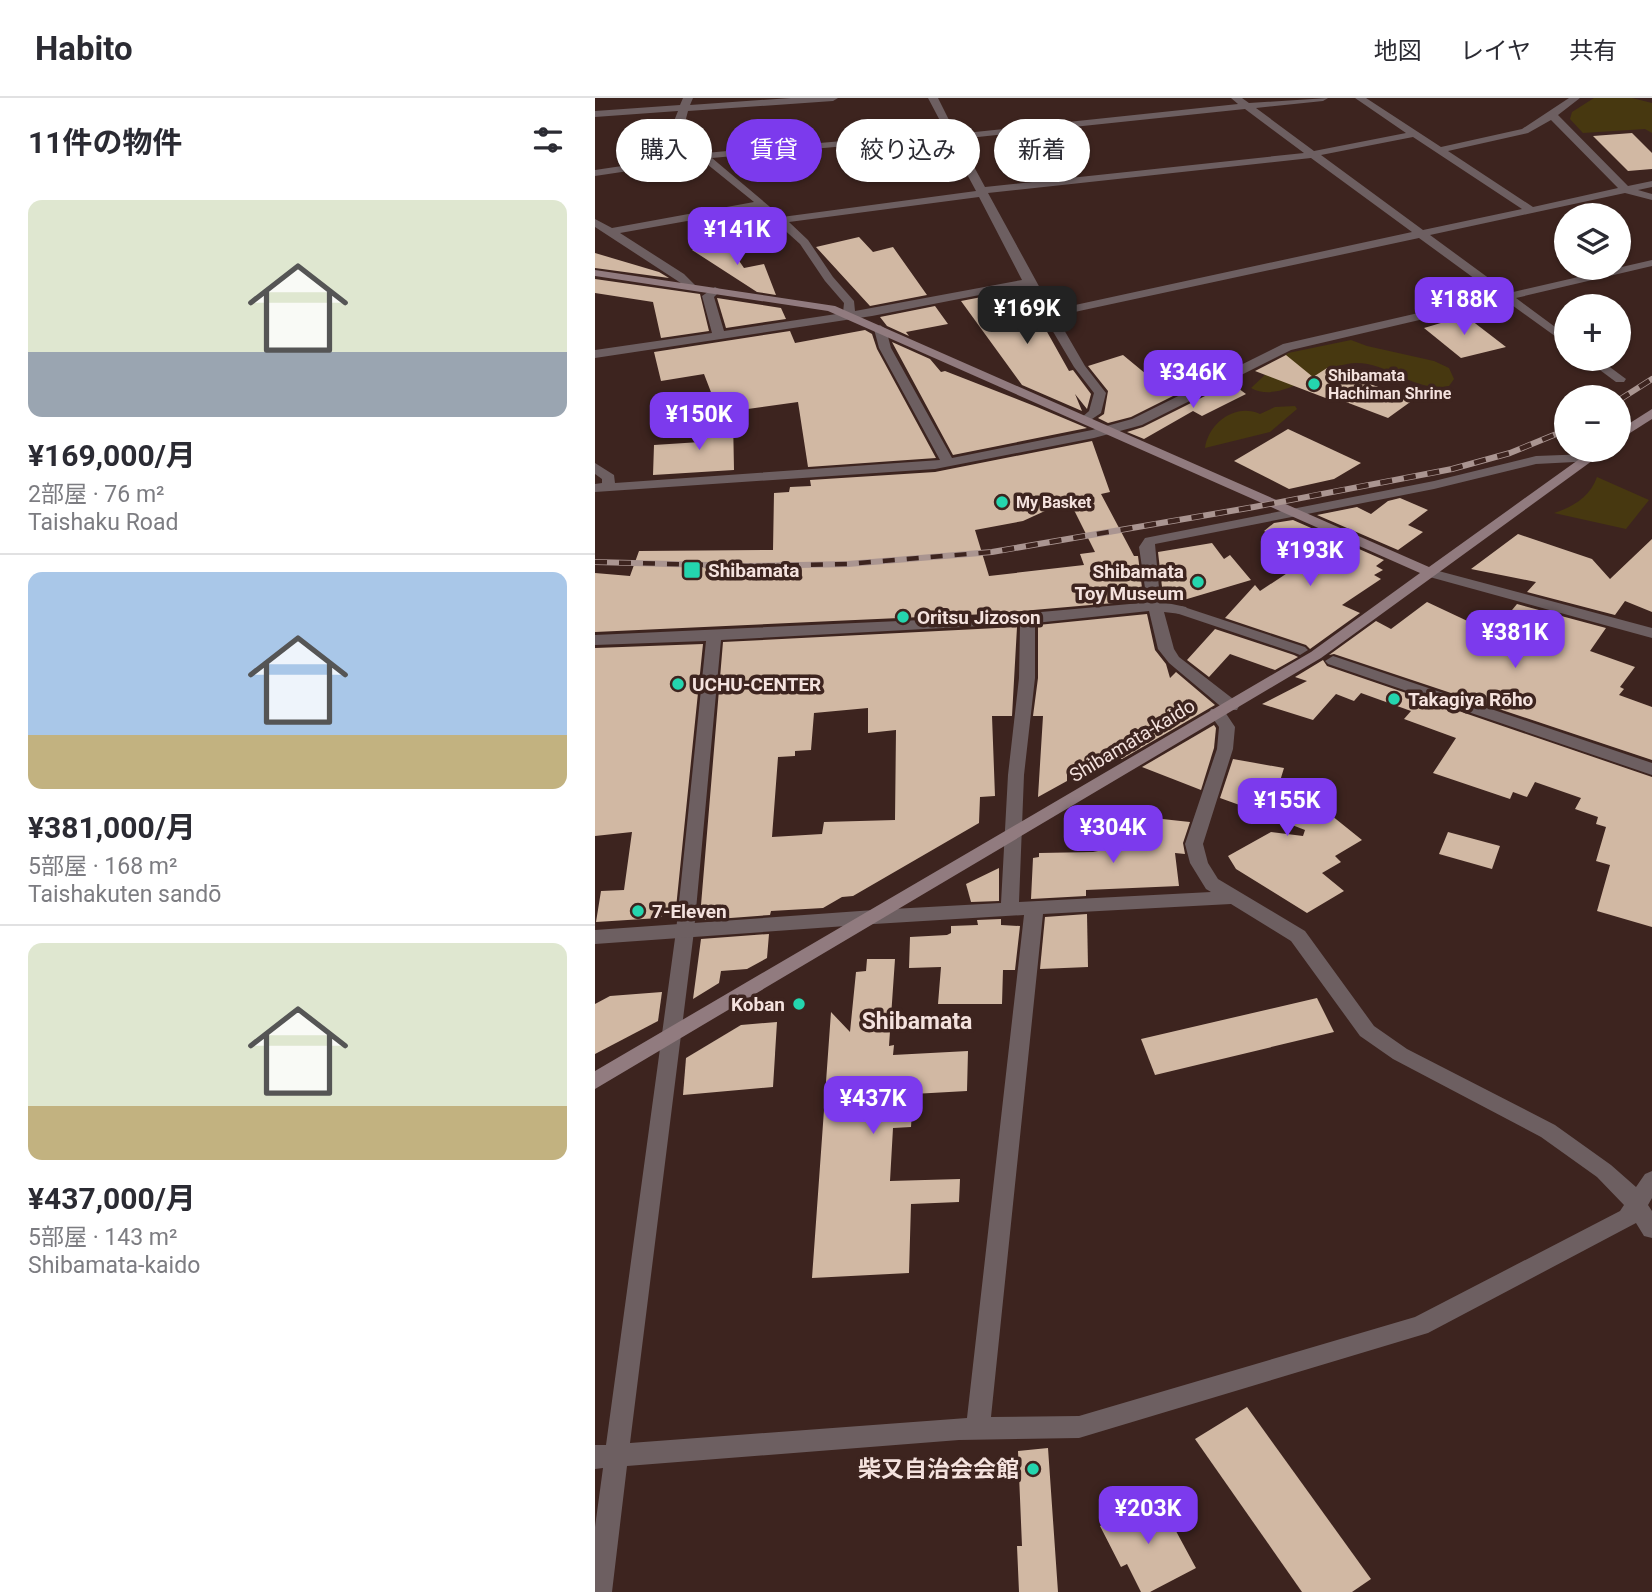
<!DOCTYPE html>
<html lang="ja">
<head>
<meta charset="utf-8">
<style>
	:root { --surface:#fff; --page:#f2f2f3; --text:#2b2b33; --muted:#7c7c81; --line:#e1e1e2; --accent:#7c3aed }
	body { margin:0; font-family:Roboto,"Noto Sans JP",sans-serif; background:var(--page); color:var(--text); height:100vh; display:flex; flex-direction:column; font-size:26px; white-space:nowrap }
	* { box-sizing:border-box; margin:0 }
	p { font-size:23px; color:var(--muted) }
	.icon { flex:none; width:38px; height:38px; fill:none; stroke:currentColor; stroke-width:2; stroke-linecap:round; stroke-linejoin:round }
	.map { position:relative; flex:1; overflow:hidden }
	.side { display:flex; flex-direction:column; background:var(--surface); width:595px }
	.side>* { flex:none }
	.top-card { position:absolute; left:21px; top:21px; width:665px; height:63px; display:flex; gap:14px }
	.tools { position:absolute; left:959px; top:105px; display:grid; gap:14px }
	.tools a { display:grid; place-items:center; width:77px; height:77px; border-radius:50%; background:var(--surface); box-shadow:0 2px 5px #0004; font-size:35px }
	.price { position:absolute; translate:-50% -60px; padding:0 16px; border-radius:14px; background:var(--accent); color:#fff; font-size:23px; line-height:46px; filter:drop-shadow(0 2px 4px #0008) }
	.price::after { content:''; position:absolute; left:50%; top:42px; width:21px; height:16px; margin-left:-10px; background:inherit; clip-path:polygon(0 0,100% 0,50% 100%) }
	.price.current { background:#222; color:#fff }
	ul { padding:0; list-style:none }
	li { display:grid; align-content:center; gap:14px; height:371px; padding:0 28px }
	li+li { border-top:2px solid var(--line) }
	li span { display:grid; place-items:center; height:217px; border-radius:14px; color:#555 }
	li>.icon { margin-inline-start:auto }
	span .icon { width:126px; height:126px; fill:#fffc; stroke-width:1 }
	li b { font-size:30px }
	h2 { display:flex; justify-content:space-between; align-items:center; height:84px; padding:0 28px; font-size:30px }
	.chip { padding:0 24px; border-radius:32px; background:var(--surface); box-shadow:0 2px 5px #0004; font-size:24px; line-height:63px }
	.chip.current { background:var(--accent); color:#fff }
	header { display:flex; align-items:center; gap:42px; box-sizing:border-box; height:98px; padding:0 35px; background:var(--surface); border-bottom:2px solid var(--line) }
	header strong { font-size:33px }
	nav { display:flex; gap:38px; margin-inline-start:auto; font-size:24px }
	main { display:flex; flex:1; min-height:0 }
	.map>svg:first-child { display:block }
	.green { fill:#473810 }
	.building { fill:#d1b8a3; fill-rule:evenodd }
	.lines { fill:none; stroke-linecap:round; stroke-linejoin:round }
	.pedestrian { fill:#6d5f61; fill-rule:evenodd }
	.minor { fill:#6d5f61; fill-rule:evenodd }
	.tertiary { fill:#6d5f61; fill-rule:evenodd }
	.secondary { fill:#917b7f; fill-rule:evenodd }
	.rail-casing { stroke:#aa9591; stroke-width:6 }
	.rail { stroke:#3d241f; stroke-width:4.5; stroke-dasharray:12; stroke-linecap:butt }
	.poi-dot { fill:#24d5ae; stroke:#3d241f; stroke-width:2.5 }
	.labels { text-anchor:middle; stroke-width:7; stroke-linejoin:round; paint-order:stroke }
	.far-poi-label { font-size:16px; font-weight:bold; fill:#f4e2de; stroke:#3d241f; text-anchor:start }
	.poi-label { font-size:19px; font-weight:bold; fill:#f4e2de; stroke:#3d241f; text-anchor:start }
	.street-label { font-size:19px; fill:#f4e2de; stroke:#3d241f }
	.quarter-label { font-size:23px; font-weight:bold; fill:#f4e2de; stroke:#3d241f }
	.near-poi-label { font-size:23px; font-weight:bold; fill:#f4e2de; stroke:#3d241f; text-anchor:end }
</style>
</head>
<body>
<header>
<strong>Habito</strong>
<nav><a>地図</a><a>レイヤ</a><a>共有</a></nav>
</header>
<main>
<section class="side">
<h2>11件の物件<svg class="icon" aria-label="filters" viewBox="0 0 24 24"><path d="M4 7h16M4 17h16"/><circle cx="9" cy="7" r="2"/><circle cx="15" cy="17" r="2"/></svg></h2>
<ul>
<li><span style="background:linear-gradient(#dfe7d0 70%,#9aa5b1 0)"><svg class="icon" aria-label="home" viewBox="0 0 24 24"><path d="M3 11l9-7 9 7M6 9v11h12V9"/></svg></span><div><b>¥169,000/月</b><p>2部屋 · 76 m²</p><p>Taishaku Road</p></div></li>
<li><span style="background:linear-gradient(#a9c7e8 75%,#c2b280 0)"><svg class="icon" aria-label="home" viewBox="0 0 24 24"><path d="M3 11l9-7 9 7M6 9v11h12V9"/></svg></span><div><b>¥381,000/月</b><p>5部屋 · 168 m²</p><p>Taishakuten sandō</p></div></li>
<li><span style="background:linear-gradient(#dfe7d0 75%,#c2b280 0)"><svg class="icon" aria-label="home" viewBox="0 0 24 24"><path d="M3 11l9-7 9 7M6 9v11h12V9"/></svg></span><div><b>¥437,000/月</b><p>5部屋 · 143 m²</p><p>Shibamata-kaido</p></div></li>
</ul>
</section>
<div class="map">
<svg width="1057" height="1494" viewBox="0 0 1057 1494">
	<rect width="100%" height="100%" fill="#3d241f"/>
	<g class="green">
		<polygon points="999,0 1037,0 1057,5 1057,35 1050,31 988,35 975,21 977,14"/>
		<path d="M756 242 772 248 839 263 854 270 859 281 854 288C817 296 790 259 752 266 722 271 685 306 656 290L693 255Z"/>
		<path d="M700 308 702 311 675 334 610 350C614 324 641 305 665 316L680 309Z"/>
		<path d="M1002 379 1054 402 1031 431 959 415C978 409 995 399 1002 379Z"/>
	</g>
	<g class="building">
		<polygon points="1037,35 1057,55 1057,71 1033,73 998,38"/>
		<polygon points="264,139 278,154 298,149 332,197 275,208 221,149"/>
		<polygon points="129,141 149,170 169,166 181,197 162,194 97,152"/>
		<polygon points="0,155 64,174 74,180 0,170"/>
		<polygon points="0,181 105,196 114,233 66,240 58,204 0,195"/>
		<polygon points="428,191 474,273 478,272 496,296 492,311 480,296 487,313 427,287 366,203"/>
		<polygon points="122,200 186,210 191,221 131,230"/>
		<polygon points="340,208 353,226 311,234 314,238 292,228 285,219"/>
		<polygon points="866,219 872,219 911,249 866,260 829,230"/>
		<polygon points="270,232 277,236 282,251 341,360 213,369 203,304 124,315 109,276 66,283 59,254 195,233 200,245"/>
		<polygon points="297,244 335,261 346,274 350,273 442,309 492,330 358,357"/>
		<polygon points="528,257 551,276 561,272 574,279 609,267 622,276 536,319 513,325 503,320 509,316 513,293 493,268"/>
		<polygon points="691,257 718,279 732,270 818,302 793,320 743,301 741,304 660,273"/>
		<polygon points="636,285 651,296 607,318 598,313 549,341 532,334 548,329"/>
		<polygon points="138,320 139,372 58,377 59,347 105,344 105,325"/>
		<polygon points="693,331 766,365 739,381 694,391 639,363"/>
		<path d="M497 343 515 394 506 396 539 458H543L547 490 553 502 392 516 0 534V475L35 478 44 453 178 452 179 395 194 394 195 389 216 388 215 382 340 374ZM474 402 500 454 485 456 489 467 394 478 380 432 428 423Z"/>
		<polygon points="805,400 833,412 813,427 828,434 803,452 722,417 762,409 776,416 793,403"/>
		<polygon points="698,422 789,462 781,468 788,472 779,477 786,481 747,507 765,515 715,551 711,547 630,520 660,487 665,493 721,456 669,433 679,425"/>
		<polygon points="923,436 997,461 1015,481 1057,441 1057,514 1030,503 1020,517 932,494 941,484 876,471"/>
		<polygon points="617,445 629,461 635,457 656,482 582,504 574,503 567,489 563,454"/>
		<polygon points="832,504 898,535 922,506 1011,530 995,553 1040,569 1025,589 1029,591 1024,597 1057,609 1057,662 739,556 734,557 781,523 796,531"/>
		<polygon points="552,516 560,552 571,566 575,580 581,574 620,607 527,661 509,654 472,675 472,683 443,699 448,618 438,618 443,580 443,527"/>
		<path d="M422 529 417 618H397L400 698 385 699 384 725 258 798 247 799 228 810 176 813 175 817 109 822V819H105L128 544ZM273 610V635L301 632 300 722 229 724 227 736 177 739 183 659 200 658V653L216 652 219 615Z"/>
		<polygon points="620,531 699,557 703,559 680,572 635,556 614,579 592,562"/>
		<polygon points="108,546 81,810 64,820 1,824 6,793 29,792 37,734 0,738 0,550"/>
		<polygon points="728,562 732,568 1057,679 1057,829 1002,813 1015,767 1001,763 1011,729 1001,726 1003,719 980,711 986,700 940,684 932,699 918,694 915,701 838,675 861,640 809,621 816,613 766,595 759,603 741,596 718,622 667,606 712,583 700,579"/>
		<polygon points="619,627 621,630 619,650 606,692 547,669"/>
		<polygon points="638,661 689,670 685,683 687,684 686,688 691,689 689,693 711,697 767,742 740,758 746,764 727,775 749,793 712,815 641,771 633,758 676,734 708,738 710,732 692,725 699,721 664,714 625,700"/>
		<polygon points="558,720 595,724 588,745 590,756 580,755 584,788 491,792 491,798 436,801 438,760 444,759 444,755 498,754 550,744"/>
		<polygon points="853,734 905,748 897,771 844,756"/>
		<polygon points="404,770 404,803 376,804 371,786"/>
		<polygon points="492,816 493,869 445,871 450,819"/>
		<polygon points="406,821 406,827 425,828 420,872 408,872 407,906 343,906 346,869 314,870 315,839 352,837 356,835 356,828 383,827 382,822"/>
		<polygon points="174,836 172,860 152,871 126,873 124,885 98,901 106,841"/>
		<polygon points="272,861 300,861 294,948 299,947 298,957 373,953 372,993 318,996 316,1029 298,1030 295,1083 365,1081 364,1104 316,1106 314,1175 217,1180 236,914 255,934 261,874 271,873"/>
		<polygon points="67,894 63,923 0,956 0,906 15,898"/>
		<polygon points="722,900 739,934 560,977 546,941"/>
		<polygon points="182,924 178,989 88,997 91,960 146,927"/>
		<polygon points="652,1309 776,1481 757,1494 707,1494 600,1341"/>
		<polygon points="453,1350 463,1494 424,1494 422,1448 427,1448 423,1353"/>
		<polygon points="562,1398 601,1470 555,1494 546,1494 532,1466 526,1469 505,1428"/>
	</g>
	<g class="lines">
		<g class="pedestrian">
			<polygon points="586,508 710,549 713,552 705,557 700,555 581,515 579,512"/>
			<polygon points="738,558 1057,665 1057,677 733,566 730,563"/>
		</g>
		<g class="minor">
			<path d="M88 0H98L95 7 196 0H243L238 3 93 13 87 36 110 55 351 34 333 0H343L361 36 643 6 636 0H647L654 5 733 0 728 3 661 10 719 53 811 35 760 0H771L846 49 927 31 974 0H985L963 17 1033 88 1057 83V89L1043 92 1057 96V102L1030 95 835 137 914 195 1057 162V168L921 200 971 237V246L910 202 696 252 547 327 499 340 340 371 0 394V386L7 385V381L0 376V365L19 377 20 385 345 362 284 250 279 231 285 227 291 231 296 250 357 360 497 332 537 321 688 246 902 197 824 140 461 218 490 268 511 295 506 315 491 325 485 321 494 313 499 295 479 269 431 188 277 218 0 260V252L117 235 107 198 120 189 126 192 119 199 129 233 248 215 249 205 230 183 205 146 165 110 25 135 89 176 101 188 95 191 0 129V121L17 130 159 104 107 62 0 78V72L101 57 77 37V28L83 13 0 19V13L85 7ZM650 11 709 55 390 89 364 41ZM956 22 1023 90 938 109 853 53 933 35ZM352 39 381 93 187 119 117 60ZM818 39 927 111 828 132 726 57ZM716 60 817 134 457 212 393 95ZM384 99 427 182 260 213 259 203 238 179 213 142 194 124Z"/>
			<polygon points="990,261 1004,261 1031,281 1029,284 1021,284"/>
			<path d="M994 356 999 357V363L941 366 839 391 560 446 564 490 572 505 591 509 593 512 586 516 569 514 579 551 584 559 642 604 644 608 642 612H630L574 565 563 551 554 513 440 525V580L429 677 424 804 616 794 611 791 595 765 590 746 622 651 624 629 614 615 616 611H628L640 629 638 651 608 746 613 765 623 781 710 833 779 928 812 951 960 1027 1016 1067 1041 1089 1050 1076 1057 1073V1100L1053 1107 1057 1113V1140L1049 1138 1041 1125 833 1235 484 1340 364 1342 32 1368 17 1494H0V1429L8 1370 0 1371V1347H11L81 833 111 543 0 547V537L392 519 557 504 550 490 544 449 550 440 839 383 941 358ZM425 526 424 580 413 677 406 805 279 812 273 814 270 819 273 824 279 826 429 817 372 1320 35 1345 99 833 126 542ZM636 806 696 843 765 938 798 961 946 1039 1002 1079 1029 1107 1025 1113 820 1219 484 1318 396 1319 448 816Z"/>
		</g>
		<g class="tertiary">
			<polygon points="836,471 1057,530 1057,540 831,478 829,475"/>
			<polygon points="279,812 285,814 288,819 285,824 279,826 0,846 0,832"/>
		</g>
		<g class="secondary">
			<polygon points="0,172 240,208 834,469 997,352 1012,352 726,560 0,991 0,973 716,554 825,475 233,213 0,178"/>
			<polygon points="1057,311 1057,321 1024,342 1024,332"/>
		</g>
		<g class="rail-casing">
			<g id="rail">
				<polyline points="1024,302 1057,281"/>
				<polyline points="0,464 151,468 253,466 397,454 659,409 857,371 915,355 971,332"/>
			</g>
		</g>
		<use href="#rail" class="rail"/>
	</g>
	<g class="poi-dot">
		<circle cx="719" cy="286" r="7"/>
		<circle cx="407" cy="404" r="7"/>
		<rect x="88" y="463" width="18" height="18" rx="3.5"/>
		<circle cx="603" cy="484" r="7"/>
		<circle cx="308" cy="519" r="7"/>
		<circle cx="83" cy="586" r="7"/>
		<circle cx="799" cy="601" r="7"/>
		<circle cx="43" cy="813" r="7"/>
		<circle cx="204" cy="906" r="7"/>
		<circle cx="438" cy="1371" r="7"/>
	</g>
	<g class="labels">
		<g class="far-poi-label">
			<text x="733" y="283">Shibamata<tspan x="733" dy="18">Hachiman Shrine</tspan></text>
			<text x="421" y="410">My Basket</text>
		</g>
		<g class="poi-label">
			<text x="113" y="479">Shibamata</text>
			<text x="589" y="480" text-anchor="end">Shibamata<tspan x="589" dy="22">Toy Museum</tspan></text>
			<text x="322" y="526">Oritsu Jizoson</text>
			<text x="97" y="593">UCHU-CENTER</text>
			<text x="813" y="608">Takagiya Rōho</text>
			<text x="57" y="820">7-Eleven</text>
			<text x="190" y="913" text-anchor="end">Koban</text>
		</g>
		<g class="street-label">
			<text transform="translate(537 642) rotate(-31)" y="7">Shibamata-kaido</text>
		</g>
		<g class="quarter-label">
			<text x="322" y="931">Shibamata</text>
		</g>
		<g class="near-poi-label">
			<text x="424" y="1379">柴又自治会会館</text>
		</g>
	</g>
</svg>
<div class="tools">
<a><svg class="icon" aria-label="layers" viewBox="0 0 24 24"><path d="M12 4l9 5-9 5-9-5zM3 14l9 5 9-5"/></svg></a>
<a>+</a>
<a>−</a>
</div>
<b class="price" style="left:142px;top:169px">¥141K</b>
<b class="price" style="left:869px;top:239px">¥188K</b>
<b class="price current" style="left:432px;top:248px">¥169K</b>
<b class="price" style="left:598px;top:312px">¥346K</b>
<b class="price" style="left:104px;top:354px">¥150K</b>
<b class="price" style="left:715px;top:490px">¥193K</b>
<b class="price" style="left:920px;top:572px">¥381K</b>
<b class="price" style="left:692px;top:740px">¥155K</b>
<b class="price" style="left:518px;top:767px">¥304K</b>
<b class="price" style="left:278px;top:1038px">¥437K</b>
<b class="price" style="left:553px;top:1448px">¥203K</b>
<div class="top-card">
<a class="chip">購入</a>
<a class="chip current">賃貸</a>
<a class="chip">絞り込み</a>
<a class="chip">新着</a>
</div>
</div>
</main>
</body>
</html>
